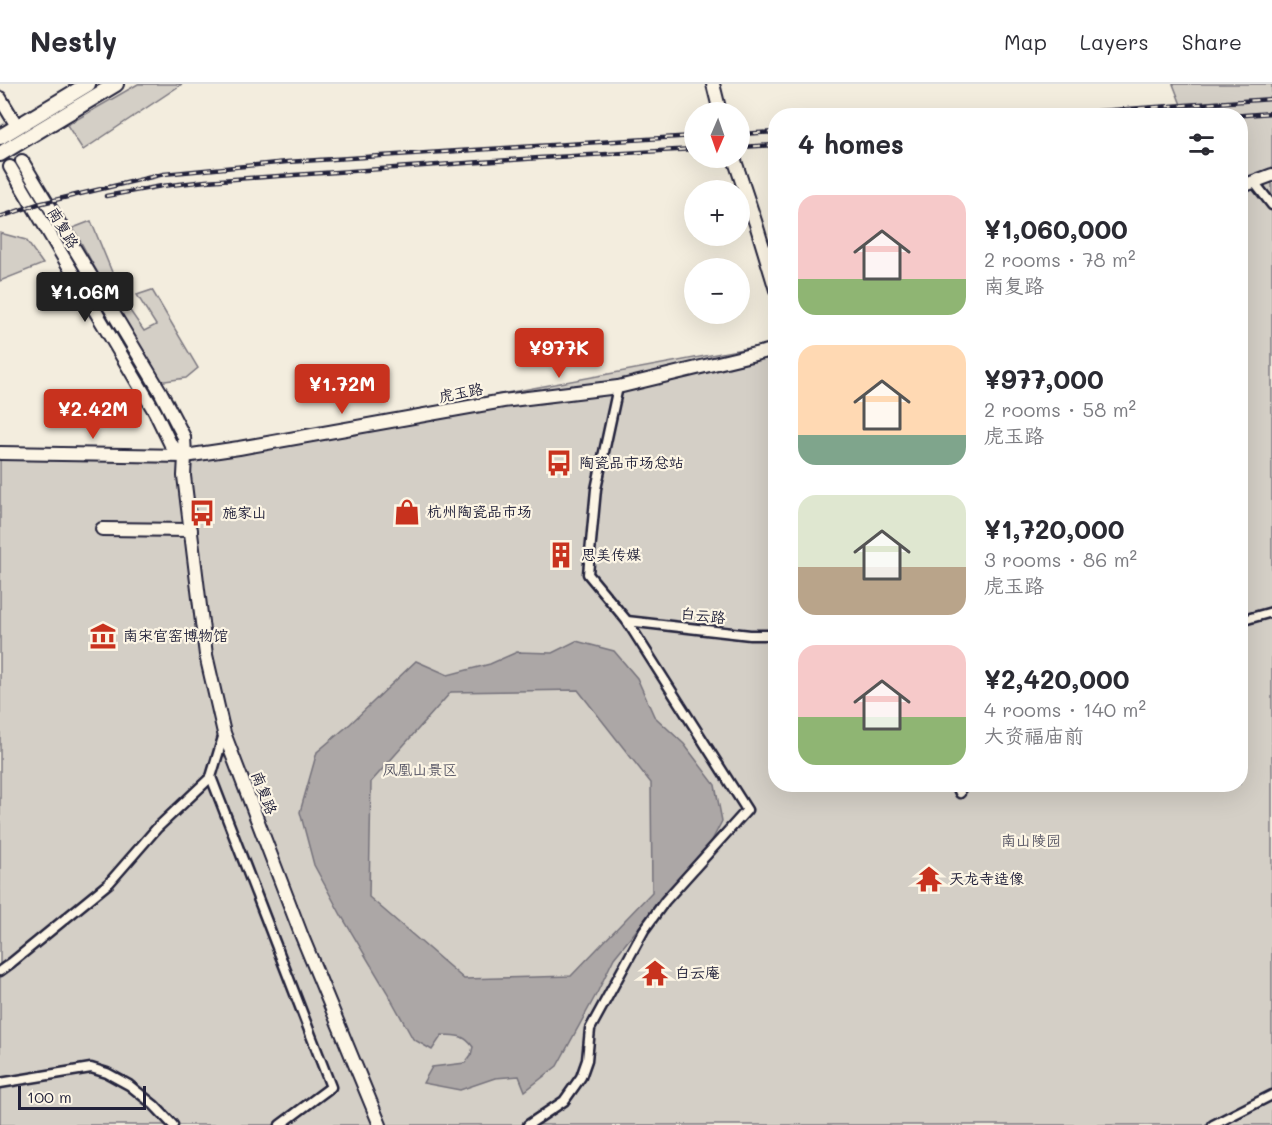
<!DOCTYPE html>
<html lang="en">
<head>
<meta charset="utf-8">
<style>
	:root { --surface:#fff; --page:#f7f7f7; --text:#2b2b33; --muted:#7c7c81; --line:#e1e1e2; --accent:#c8321e }
	body { margin:0; font-family:Mali,"LXGW WenKai TC",sans-serif; background:var(--page); color:var(--text); height:100vh; display:flex; flex-direction:column; font-size:22px; white-space:nowrap }
	* { box-sizing:border-box; margin:0 }
	p { font-size:20px; color:var(--muted) }
	.icon { flex:none; width:33px; height:33px; fill:none; stroke:currentColor; stroke-width:2; stroke-linecap:round; stroke-linejoin:round }
	.map { position:relative; flex:1; overflow:hidden }
	.panel { position:absolute; left:768px; top:24px; width:480px; height:684px; display:flex; flex-direction:column; background:var(--surface); border-radius:24px; box-shadow:0 6px 24px #0002 }
	.panel>* { flex:none }
	.needle { width:39px; rotate:182deg }
	.controls { position:absolute; left:684px; top:18px; display:grid; gap:12px }
	.controls a { display:grid; place-items:center; width:66px; height:66px; border-radius:50%; background:var(--surface); box-shadow:0 6px 24px #0002; font-size:30px }
	.scale { position:absolute; left:18px; bottom:15px; width:128px; box-sizing:border-box; padding-left:6px; border:3px solid #22223b; border-top:0; font-size:16px; line-height:21px; white-space:nowrap; color:#22223b; -webkit-text-stroke:4px #fcf5e5; paint-order:stroke }
	.price { position:absolute; translate:-50% -51px; padding:0 14px; border-radius:6px; background:var(--accent); color:#fff; font-size:20px; line-height:39px; filter:drop-shadow(0 2px 3px #0008) }
	.price::after { content:''; position:absolute; left:50%; top:36px; width:18px; height:14px; margin-left:-9px; background:inherit; clip-path:polygon(0 0,100% 0,50% 100%) }
	.price.selected { background:#222; color:#fff }
	ul { padding:0; list-style:none }
	li { display:flex; align-items:center; gap:18px; height:150px; padding:0 30px }
	li span { display:grid; place-items:center; flex:none; width:168px; height:120px; border-radius:18px; color:#555 }
	li>.icon { margin-inline-start:auto }
	span .icon { width:72px; height:72px; fill:#fffc; stroke-width:1 }
	li b { font-size:26px }
	h2 { display:flex; justify-content:space-between; align-items:center; height:72px; padding:0 30px; font-size:26px }
	header { display:flex; align-items:center; gap:36px; box-sizing:border-box; height:84px; padding:0 30px; background:var(--surface); border-bottom:2px solid var(--line) }
	header strong { font-size:28px }
	nav { display:flex; gap:33px; margin-inline-start:auto; font-size:21px }
	.map>svg:first-child { display:block }
	.green { fill:#d4cfc6; stroke:#7b7880; stroke-width:1.5 }
	.water { fill:#aca7a6; stroke:#75727b; stroke-width:1.5; fill-rule:evenodd }
	.lines { fill:none; stroke-linecap:round; stroke-linejoin:round }
	.secondary-tunnel { stroke:#c9c4bd; stroke-width:12; stroke-dasharray:12 6; stroke-linecap:butt }
	.street-casing { stroke:#22223b; stroke-width:13 }
	.secondary-casing { stroke:#22223b; stroke-width:16 }
	.primary-casing { stroke:#22223b; stroke-width:18 }
	.street { stroke:#fcf5e5; stroke-width:8 }
	.secondary { stroke:#fcf5e5; stroke-width:12 }
	.primary { stroke:#fcf5e5; stroke-width:14 }
	.rail-casing { stroke:#22223b; stroke-width:4.5 }
	.rail { stroke:#fcf5e5; stroke-width:2; stroke-dasharray:7; stroke-linecap:butt }
	.labels { text-anchor:middle; stroke-width:4.5; stroke-linejoin:round; paint-order:stroke }
	.street-label { font-size:15px; fill:#22223b; stroke:#fcf5e5 }
	.poi-label { font-size:15px; fill:#22223b; stroke:#fcf5e5; text-anchor:start }
	.park-label { font-size:15px; fill:#575665; stroke:#fcf5e5 }
</style>
</head>
<body>
<header>
<strong>Nestly</strong>
<nav><a>Map</a><a>Layers</a><a>Share</a></nav>
</header>
<div class="map">
<svg width="1272" height="1041" viewBox="0 0 1272 1041">
	<rect width="100%" height="100%" fill="#f3edde"/>
	<filter id="ink" filterUnits="userSpaceOnUse"><feTurbulence type="fractalNoise" baseFrequency=".0167" numOctaves="2"/><feDisplacementMap in="SourceGraphic" scale="12" xChannelSelector="R" yChannelSelector="G"/><feConvolveMatrix kernelMatrix="1 2 1 2 8 2 1 2 1" color-interpolation-filters="sRGB"/></filter>
	<g filter="url(#ink)">
		<g class="green">
			<polygon points="138,0 182,0 83,66 67,41"/>
			<polygon points="1173,0 1272,0 1272,1041 0,1041 0,369 161,369 222,364 329,342 775,259 776,700 1240,700 1240,32 1185,31"/>
			<polygon points="91,137 114,193 115,205 144,247 156,241 137,211 152,206 198,284 186,294 158,298 73,144"/>
			<polygon points="0,149 26,156 43,180 0,197"/>
		</g>
		<path class="water" d="M576 557 614 567 637 594 654 632 684 660 715 701 722 737 707 766 670 805 614 874 598 907 557 982 525 1007 519 992 495 994 460 1006 423 999 432 983 465 979 471 971 473 963C464 950 457 952 442 951L432 966 413 955 387 908 341 831 314 781 300 728 317 668 350 640 416 577 448 591 490 580 517 568 552 569ZM578 606 651 699 652 808 571 892 464 895 369 813 371 698 451 608Z"/>
		<g class="lines">
			<polyline class="secondary-tunnel" points="0,41 22,77"/>
			<g class="street-casing">
				<g id="street">
					<polyline points="1254,98 1272,121"/>
					<polyline points="627,537 750,551 776,551"/>
					<polyline points="1240,537 1272,528"/>
					<polyline points="211,693 331,1003 280,1041"/>
					<polyline points="956,700 960,709"/>
					<polyline points="0,887 11,879 109,799 157,744 211,693 224,650"/>
					<polyline points="0,999 91,984 107,989 129,1001 154,1021 173,1041"/>
					<polyline points="528,1041 564,1017 581,993 587,976 590,945 644,846 665,817 747,726 627,537 588,490 596,405 618,303"/>
					<polyline points="1213,1041 1272,1011"/>
				</g>
			</g>
			<g class="secondary-casing">
				<g id="secondary">
					<polyline points="713,0 720,28"/>
					<polyline points="0,14 17,42"/>
					<polyline points="734,74 756,140 776,206"/>
					<polyline points="22,77 160,307 184,353 185,372 184,392 206,571 224,649 301,850 380,1041"/>
					<polyline points="10,83 155,328 171,361 185,372"/>
					<polyline points="1240,103 1272,91"/>
					<polyline points="0,369 185,372 239,364 503,317 618,303 776,265"/>
					<polyline points="102,445 191,446"/>
				</g>
			</g>
			<g class="primary-casing">
				<g id="primary">
					<polyline points="0,53 88,0"/>
					<polyline points="0,70 116,0"/>
				</g>
			</g>
			<use href="#street" class="street"/>
			<use href="#secondary" class="secondary"/>
			<use href="#primary" class="primary"/>
			<g class="rail-casing">
				<g id="rail">
					<polyline points="1027,32 1272,15"/>
					<polyline points="1231,32 1272,29"/>
					<polyline points="740,50 776,48"/>
					<polyline points="740,63 776,61"/>
					<polyline points="106,112 162,102 206,97 539,74 694,65"/>
					<polyline points="0,133 38,120 164,90 287,78 694,52"/>
				</g>
			</g>
			<use href="#rail" class="rail"/>
		</g>
	</g>
	<defs>
		<g id="bus-bare" transform="scale(2.07)"><path d="M-5-6H5V4H4V6H2V4H-2V6H-4V4H-5ZM-3.5-4V0h7V-4ZM-3.5 1.2v1.5H-2V1.2ZM2 1.2v1.5H3.5V1.2Z" fill="#c8321e" stroke="#fcf5e5" stroke-width="2.5" paint-order="stroke"/></g>
		<g id="shop-bare" transform="scale(2.07)"><path d="M-5-2.5h2.3a2.7 3.5 0 0 1 5.4 0H5L5.5 6h-11ZM-1.5-2.5h3a1.5 2.3 0 0 0-3 0Z" fill="#c8321e" stroke="#fcf5e5" stroke-width="2.5" paint-order="stroke"/></g>
		<g id="building-bare" transform="scale(2.07)"><path d="M-4-6H4V6H1V3H-1V6H-4ZM-2.5-4.3h1.7v1.8h-1.7ZM.8-4.3h1.7v1.8H.8ZM-2.5-1h1.7V.8h-1.7ZM.8-1h1.7V.8H.8Z" fill="#c8321e" stroke="#fcf5e5" stroke-width="2.5" paint-order="stroke"/></g>
		<g id="museum-bare" transform="scale(2.07)"><path d="M0-6L6-3V-2H-6V-3ZM-5-1h2V3h-2ZM-1-1h2V3h-2ZM3-1h2V3H3ZM-6 4H6V6H-6Z" fill="#c8321e" stroke="#fcf5e5" stroke-width="2.5" paint-order="stroke"/></g>
		<g id="temple-bare" transform="scale(2.07)"><path d="M0-6L5-2H3V0L6.5 2.5H4V6H1.5V3h-3V6H-4V2.5H-6.5L-3 0V-2H-5Z" fill="#c8321e" stroke="#fcf5e5" stroke-width="2.5" paint-order="stroke"/></g>
	</defs>
	<g fill-rule="evenodd">
		<use href="#bus-bare" x="559" y="379"/>
		<use href="#shop-bare" x="407" y="428"/>
		<use href="#bus-bare" x="202" y="429"/>
		<use href="#building-bare" x="561" y="471"/>
		<use href="#museum-bare" x="103" y="552"/>
		<use href="#temple-bare" x="929" y="795"/>
		<use href="#temple-bare" x="655" y="889"/>
	</g>
	<g class="labels">
		<g class="street-label">
			<text transform="translate(63 144) rotate(59)" y="5">南复路</text>
			<text transform="translate(461 309) rotate(-11)" y="5">虎玉路</text>
			<text transform="translate(703 532) rotate(6)" y="5">白云路</text>
			<text transform="translate(264 709) rotate(69)" y="5">南复路</text>
		</g>
		<g class="poi-label">
			<text x="579" y="384">陶瓷品市场总站</text>
			<text x="427" y="433">杭州陶瓷品市场</text>
			<text x="222" y="434">施家山</text>
			<text x="581" y="476">思美传媒</text>
			<text x="123" y="557">南宋官窑博物馆</text>
			<text x="949" y="800">天龙寺造像</text>
			<text x="675" y="894">白云庵</text>
		</g>
		<g class="park-label">
			<text x="420" y="691">凤凰山景区</text>
			<text x="1031" y="762">南山陵园</text>
		</g>
	</g>
</svg>
<div class="controls">
<a><svg class="needle" viewBox="-14 -14 28 28"><path d="M0-13l5 13h-10z" fill="#e53935"/><path d="M0 13l5-13h-10z" fill="#7c7c81"/></svg></a>
<a>+</a>
<a>−</a>
</div>
<div class="scale">100 m</div>
<b class="price selected" style="left:85px;top:239px">¥1.06M</b>
<b class="price" style="left:559px;top:295px">¥977K</b>
<b class="price" style="left:342px;top:331px">¥1.72M</b>
<b class="price" style="left:93px;top:356px">¥2.42M</b>
<section class="panel">
<h2>4 homes<svg class="icon" aria-label="filters" viewBox="0 0 24 24"><path d="M4 7h16M4 17h16"/><circle cx="9" cy="7" r="2"/><circle cx="15" cy="17" r="2"/></svg></h2>
<ul>
<li><span style="background:linear-gradient(#f6c9c9 70%,#8fb573 0)"><svg class="icon" aria-label="home" viewBox="0 0 24 24"><path d="M3 11l9-7 9 7M6 9v11h12V9"/></svg></span><div><b>¥1,060,000</b><p>2 rooms · 78 m²</p><p>南复路</p></div></li>
<li><span style="background:linear-gradient(#ffd9b3 75%,#7fa58c 0)"><svg class="icon" aria-label="home" viewBox="0 0 24 24"><path d="M3 11l9-7 9 7M6 9v11h12V9"/></svg></span><div><b>¥977,000</b><p>2 rooms · 58 m²</p><p>虎玉路</p></div></li>
<li><span style="background:linear-gradient(#dfe7d0 60%,#b9a48a 0)"><svg class="icon" aria-label="home" viewBox="0 0 24 24"><path d="M3 11l9-7 9 7M6 9v11h12V9"/></svg></span><div><b>¥1,720,000</b><p>3 rooms · 86 m²</p><p>虎玉路</p></div></li>
<li><span style="background:linear-gradient(#f6c9c9 60%,#8fb573 0)"><svg class="icon" aria-label="home" viewBox="0 0 24 24"><path d="M3 11l9-7 9 7M6 9v11h12V9"/></svg></span><div><b>¥2,420,000</b><p>4 rooms · 140 m²</p><p>大资福庙前</p></div></li>
</ul>
</section>
</div>
</body>
</html>
